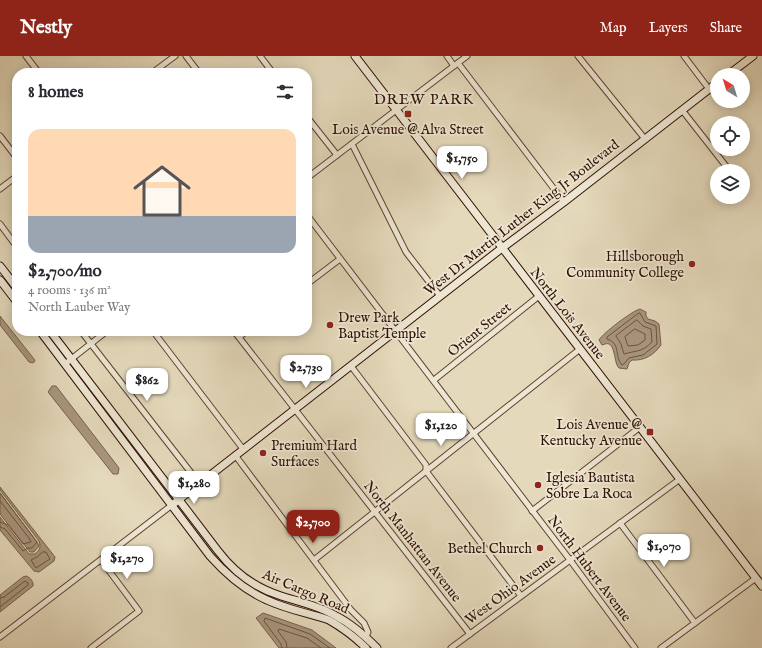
<!DOCTYPE html>
<html lang="en">
<head>
<meta charset="utf-8">
<style>
	:root { --surface:#fff; --page:#f7f7f7; --text:#2b2b33; --muted:#7c7c81; --accent:#8f2418 }
	body { margin:0; font-family:"IM FELL English",serif; background:var(--page); color:var(--text); height:100vh; display:flex; flex-direction:column; font-size:15px; white-space:nowrap }
	* { box-sizing:border-box; margin:0 }
	p { font-size:13px; color:var(--muted) }
	.icon { flex:none; width:22px; height:22px; fill:none; stroke:currentColor; stroke-width:2; stroke-linecap:round; stroke-linejoin:round }
	.map { position:relative; flex:1; overflow:hidden }
	.panel { position:absolute; left:12px; top:12px; width:300px; height:268px; display:flex; flex-direction:column; background:var(--surface); border-radius:16px; box-shadow:0 2px 10px #0003 }
	.panel>* { flex:none }
	.needle { width:26px; rotate:322deg }
	.fabs { position:absolute; left:710px; top:12px; display:grid; gap:8px }
	.fabs a { display:grid; place-items:center; width:40px; height:40px; border-radius:50%; background:var(--surface); box-shadow:0 2px 10px #0003; font-size:20px }
	.price { position:absolute; translate:-50% -34px; padding:0 9px; border-radius:8px; background:#fff; color:#222; font-size:13px; line-height:26px; filter:drop-shadow(0 1px 2px #0008) }
	.price::after { content:''; position:absolute; left:50%; top:24px; width:12px; height:9px; margin-left:-6px; background:inherit; clip-path:polygon(0 0,100% 0,50% 100%) }
	.price.active { background:var(--accent); color:#fff }
	ul { padding:0; list-style:none }
	li { display:grid; align-content:center; gap:8px; height:212px; padding:0 16px }
	li span { display:grid; place-items:center; height:124px; border-radius:12px; color:#555 }
	li>.icon { margin-inline-start:auto }
	span .icon { width:72px; height:72px; fill:#fffc; stroke-width:1 }
	li b { font-size:17px }
	h2 { display:flex; justify-content:space-between; align-items:center; height:48px; padding:0 16px; font-size:17px }
	header { display:flex; align-items:center; gap:24px; box-sizing:border-box; height:56px; padding:0 20px; background:var(--accent); color:#fff }
	header strong { font-size:19px }
	nav { display:flex; gap:22px; margin-inline-start:auto; font-size:14px }
	.map>svg:first-child { display:block }
	.water { fill:#a7957c; stroke:#77604b }
	.lines { fill:none; stroke-linecap:round; stroke-linejoin:round }
	.shore { stroke:#6c533f; stroke-width:1 }
	.street-casing { stroke:#5d4330; stroke-width:7 }
	.secondary-casing { stroke:#301102; stroke-width:9 }
	.street { stroke:#ede6d3; stroke-width:5 }
	.secondary { stroke:#ede6d3; stroke-width:7 }
	.poi-dot { fill:#8f2418; stroke:#ede6d3; stroke-width:1.5 }
	.labels { text-anchor:middle; stroke-width:3.5; stroke-linejoin:round; paint-order:stroke }
	.poi-label { font-size:14px; fill:#301102; stroke:#ede6d3; text-anchor:end }
	.street-label { font-size:14px; fill:#301102; stroke:#ede6d3 }
	.neighbourhood-label { font-size:15px; letter-spacing:1px; fill:#301102; stroke:#ede6d3 }
</style>
</head>
<body>
<header>
<strong>Nestly</strong>
<nav><a>Map</a><a>Layers</a><a>Share</a></nav>
</header>
<div class="map">
<svg width="762" height="592" viewBox="0 0 762 592">
	<rect width="100%" height="100%" fill="#e4d9bb"/>
	<filter id="stains"><feTurbulence type="fractalNoise" baseFrequency=".005" numOctaves="4"/><feColorMatrix values="0 0 0 0 .2 0 0 0 0 .09 0 0 0 0 .02 0 0 0 .5 -.17"/></filter>
	<radialGradient id="worn" r=".72"><stop offset=".6" stop-color="#630" stop-opacity="0"/><stop offset="1" stop-color="#630" stop-opacity=".3"/></radialGradient>
	<g class="water">
		<path d="M640 253 646 256V260L648 263 655 265 659 268 661 289C654 299 644 305 632 304L629 307 627 313 619 312 617 309C615 305 614 289 609 288 607 287 605 288 602 289L599 284C603 277 632 255 640 253Z"/>
		<polygon points="0,260 34,303 35,305 33,307 29,306 0,269"/>
		<polygon points="52,330 56,330 119,412 118,418 113,418 48,336"/>
		<path d="M0 431 55 501 54 505 39 516 34 515 0 474V461L29 498H35C40 494 41 491 39 485L0 434Z"/>
		<polygon points="0,437 37,486 39,490 34,496 30,496 0,458"/>
		<path d="M23 521 26 520C30 521 34 526 33 530L0 556V539Z"/>
		<polygon points="263,557 312,574 336,592 279,592 256,562"/>
	</g>
	<g class="lines">
		<g class="shore">
			<path d="M640 257 645 266 656 270 657 288 643 299 629 302 624 308 622 309C614 300 621 287 607 283V281L636 259Z"/>
			<path d="M637 264 643 270 651 273 652 286C641 297 637 294 624 298L621 288 616 280Z"/>
			<polygon points="635,273 645,278 645,284 638,289 628,290 625,281"/>
			<polyline points="0,437 37,486 32,492 28,492 23,495 5,473 0,471"/>
			<polyline points="0,445 29,482 31,486 23,488 8,469 0,466"/>
			<polygon points="43,496 46,496 50,503 36,512 31,504 37,501"/>
			<polyline points="0,542 4,541 25,525 28,527 28,529 0,551"/>
			<polyline points="282,592 281,588 264,565 265,562 310,578 330,592"/>
			<polyline points="287,592 286,586 278,575 279,573 307,582 321,592"/>
		</g>
		<g class="street-casing">
			<g id="street">
				<polyline points="26,0 39,17"/>
				<polyline points="186,0 199,17"/>
				<polyline points="260,0 273,17"/>
				<polyline points="447,0 454,10"/>
				<polyline points="578,0 645,83"/>
				<polyline points="684,0 709,33"/>
				<polyline points="458,7 564,146"/>
				<polyline points="152,17 175,0"/>
				<polyline points="682,54 729,114"/>
				<polyline points="307,61 337,99"/>
				<polyline points="0,80 17,102"/>
				<polyline points="352,88 406,196 440,240"/>
				<polyline points="307,122 467,0"/>
				<polyline points="0,133 17,120"/>
				<polyline points="307,159 570,504 635,592"/>
				<polyline points="0,168 17,191"/>
				<polyline points="307,228 340,203"/>
				<polyline points="81,275 199,427"/>
				<polyline points="153,275 243,393"/>
				<polyline points="234,275 470,578"/>
				<polyline points="239,281 247,275"/>
				<polyline points="65,308 107,275"/>
				<polyline points="351,310 426,409 426,415 521,540"/>
				<polyline points="434,324 539,240"/>
				<polyline points="235,399 351,554 364,567 368,576 366,581"/>
				<polyline points="532,455 640,371"/>
				<polyline points="620,467 695,567"/>
				<polyline points="314,504 580,293"/>
				<polyline points="0,581 172,449"/>
				<polyline points="91,592 139,555 101,504"/>
				<polyline points="451,592 680,423"/>
				<polyline points="661,592 756,522"/>
			</g>
		</g>
		<g class="secondary-casing">
			<g id="secondary">
				<polyline points="355,0 762,530"/>
				<polyline points="728,19 753,0"/>
				<polyline points="0,210 17,232"/>
				<polyline points="0,224 17,246"/>
				<path d="M40 275 210 500C226 518 244 534 267 544 286 553 308 557 329 564 343 572 355 581 366 592"/>
				<path d="M50 275 218 495C234 516 255 532 281 540 300 546 319 550 336 560 352 568 365 580 377 592"/>
				<polyline points="172,449 502,192 564,146 717,27"/>
			</g>
		</g>
		<use href="#street" class="street"/>
		<use href="#secondary" class="secondary"/>
	</g>
	<g class="poi-dot">
		<rect x="404" y="54" width="8" height="8" rx="2"/>
		<circle cx="692" cy="208" r="4"/>
		<circle cx="330" cy="269" r="4"/>
		<rect x="646" y="372" width="8" height="8" rx="2"/>
		<circle cx="263" cy="397" r="4"/>
		<circle cx="538" cy="429" r="4"/>
		<circle cx="540" cy="492" r="4"/>
	</g>
	<g class="labels">
		<g class="poi-label">
			<text x="408" y="78" text-anchor="middle">Lois Avenue @ Alva Street</text>
			<text x="684" y="205">Hillsborough<tspan x="684" dy="16">Community College</tspan></text>
			<text x="338" y="266" text-anchor="start">Drew Park<tspan x="338" dy="16">Baptist Temple</tspan></text>
			<text x="642" y="373">Lois Avenue @<tspan x="642" dy="16">Kentucky Avenue</tspan></text>
			<text x="271" y="394" text-anchor="start">Premium Hard<tspan x="271" dy="16">Surfaces</tspan></text>
			<text x="546" y="426" text-anchor="start">Iglesia Bautista<tspan x="546" dy="16">Sobre La Roca</tspan></text>
			<text x="532" y="497">Bethel Church</text>
		</g>
		<g class="street-label">
			<text transform="translate(521 161) rotate(-38)" y="5">West Dr Martin Luther King Jr Boulevard</text>
			<text transform="translate(568 257) rotate(52)" y="5">North Lois Avenue</text>
			<text transform="translate(479 273) rotate(-39)" y="5">Orient Street</text>
			<text transform="translate(413 485) rotate(52)" y="5">North Manhattan Avenue</text>
			<text transform="translate(590 512) rotate(53)" y="5">North Hubert Avenue</text>
			<text transform="translate(510 533) rotate(-36)" y="5">West Ohio Avenue</text>
			<text transform="translate(306 535) rotate(23)" y="5">Air Cargo Road</text>
		</g>
		<g class="neighbourhood-label">
			<text x="424" y="48">DREW PARK</text>
		</g>
	</g>
	<rect width="100%" height="100%" filter="url(#stains)"/>
	<rect width="100%" height="100%" fill="url(#worn)"/>
</svg>
<div class="fabs">
<a><svg class="needle" viewBox="-14 -14 28 28"><path d="M0-13l5 13h-10z" fill="#e53935"/><path d="M0 13l5-13h-10z" fill="#7c7c81"/></svg></a>
<a><svg class="icon" aria-label="locate" viewBox="0 0 24 24"><circle cx="12" cy="12" r="6"/><path d="M12 2v4M12 18v4M2 12h4M18 12h4"/></svg></a>
<a><svg class="icon" aria-label="layers" viewBox="0 0 24 24"><path d="M12 4l9 5-9 5-9-5zM3 14l9 5 9-5"/></svg></a>
</div>
<b class="price" style="left:462px;top:124px">$1,750</b>
<b class="price" style="left:306px;top:333px">$2,730</b>
<b class="price" style="left:147px;top:346px">$862</b>
<b class="price" style="left:441px;top:391px">$1,120</b>
<b class="price" style="left:194px;top:449px">$1,280</b>
<b class="price active" style="left:313px;top:488px">$2,700</b>
<b class="price" style="left:664px;top:512px">$1,070</b>
<b class="price" style="left:127px;top:524px">$1,270</b>
<section class="panel">
<h2>8 homes<svg class="icon" aria-label="filters" viewBox="0 0 24 24"><path d="M4 7h16M4 17h16"/><circle cx="9" cy="7" r="2"/><circle cx="15" cy="17" r="2"/></svg></h2>
<ul>
<li><span style="background:linear-gradient(#ffd9b3 70%,#9aa5b1 0)"><svg class="icon" aria-label="home" viewBox="0 0 24 24"><path d="M3 11l9-7 9 7M6 9v11h12V9"/></svg></span><div><b>$2,700/mo</b><p>4 rooms · 136 m²</p><p>North Lauber Way</p></div></li>
</ul>
</section>
</div>
</body>
</html>
